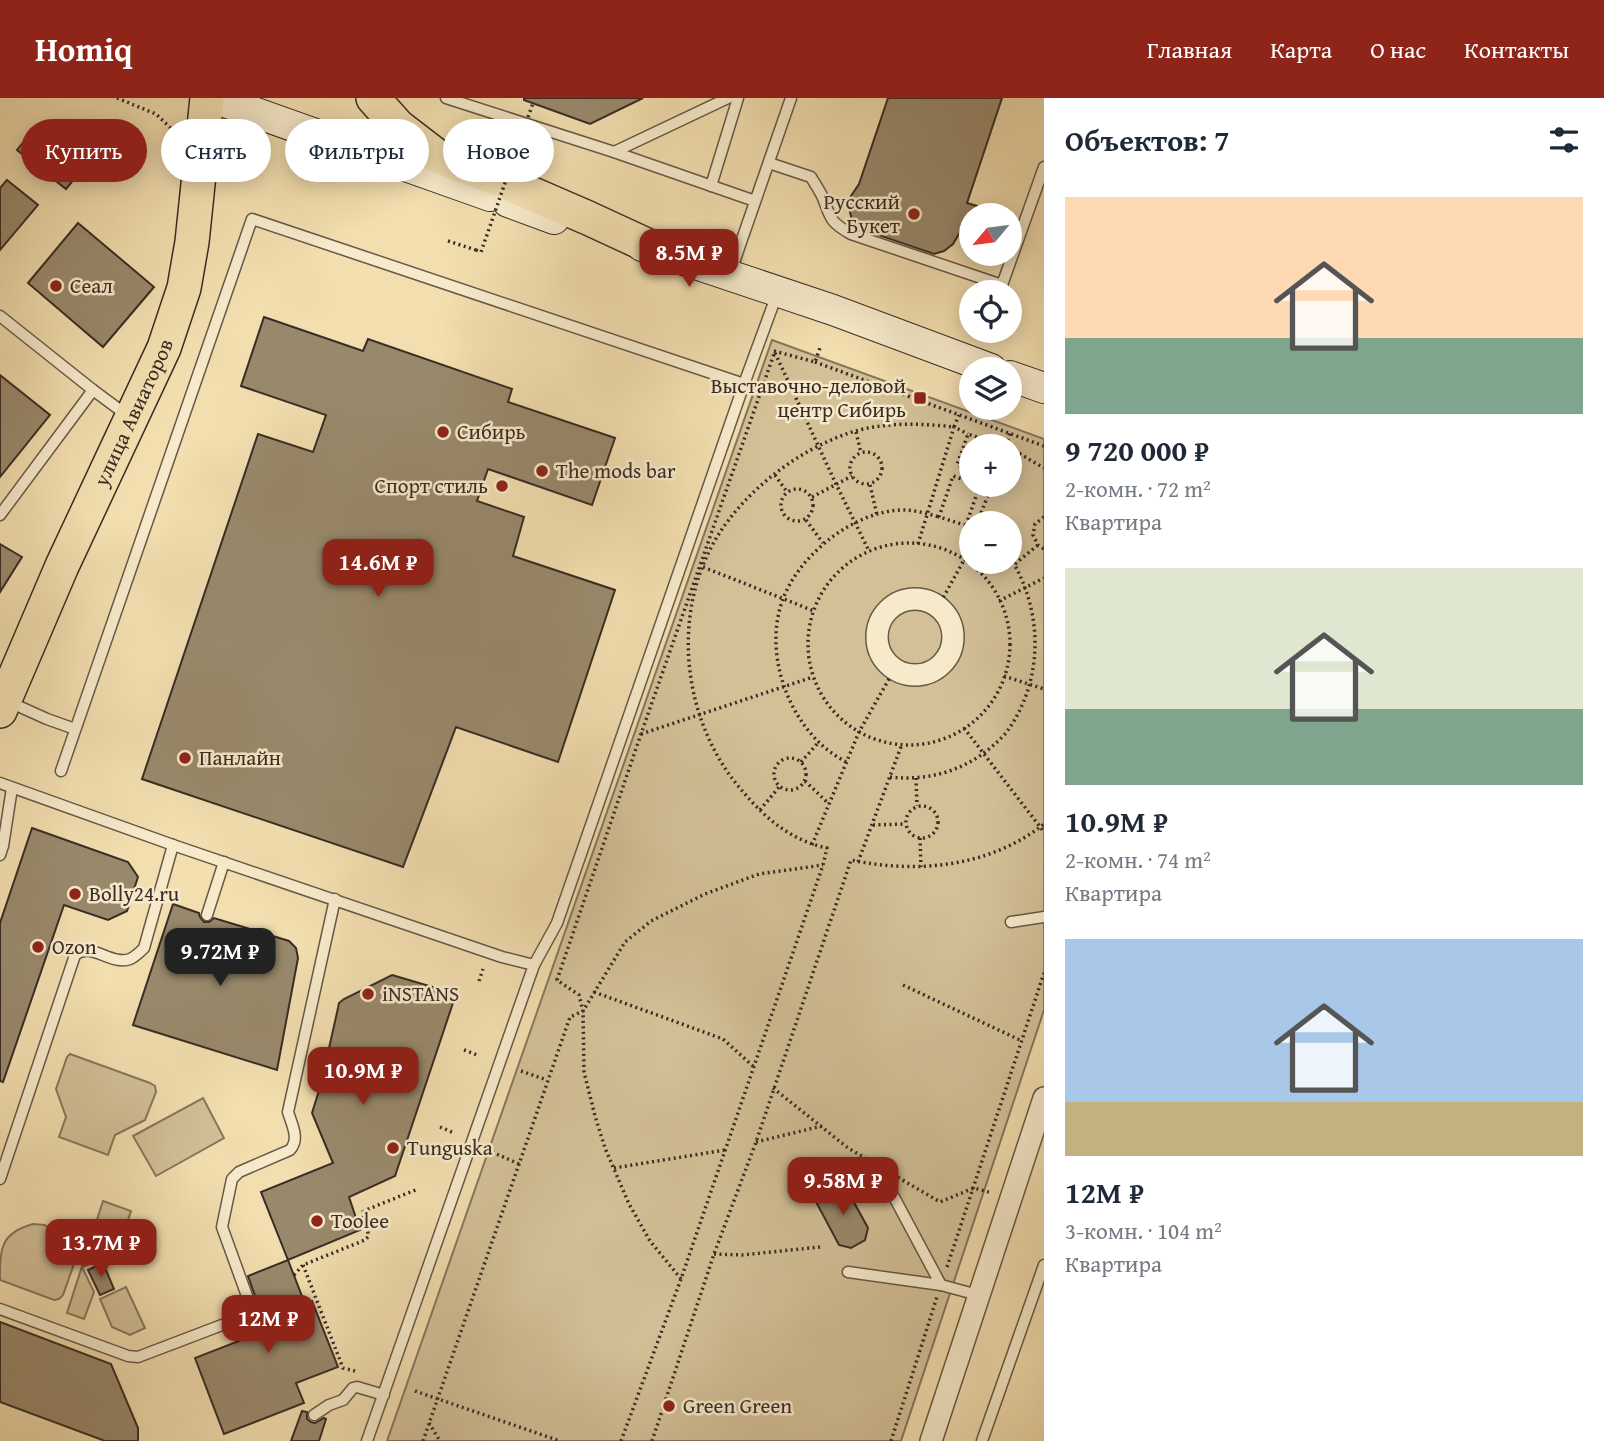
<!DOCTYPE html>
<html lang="ru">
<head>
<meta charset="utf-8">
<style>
	:root { --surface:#fff; --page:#f2f2f3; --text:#1f2937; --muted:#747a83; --accent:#8f2418 }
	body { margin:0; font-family:"Gentium Book Plus",serif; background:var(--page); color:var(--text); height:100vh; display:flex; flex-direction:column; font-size:26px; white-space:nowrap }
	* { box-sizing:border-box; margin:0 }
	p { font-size:23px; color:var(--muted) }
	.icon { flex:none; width:38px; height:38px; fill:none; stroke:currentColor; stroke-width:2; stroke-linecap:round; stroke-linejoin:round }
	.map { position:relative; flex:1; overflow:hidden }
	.details { display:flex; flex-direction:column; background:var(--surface); width:560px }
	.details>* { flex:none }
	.hud { position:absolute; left:21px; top:21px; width:665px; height:63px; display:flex; gap:14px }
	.needle { width:46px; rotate:241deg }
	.buttons { position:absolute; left:959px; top:105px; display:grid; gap:14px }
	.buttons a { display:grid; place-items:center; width:63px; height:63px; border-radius:50%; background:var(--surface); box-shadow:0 4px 18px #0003; font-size:35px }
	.price { position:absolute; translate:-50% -60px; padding:0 16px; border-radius:14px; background:var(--accent); color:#fff; font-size:23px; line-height:46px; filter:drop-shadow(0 2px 4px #0008) }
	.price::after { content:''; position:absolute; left:50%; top:42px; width:21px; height:16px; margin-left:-10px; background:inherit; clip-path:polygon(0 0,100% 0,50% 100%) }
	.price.selected { background:#222; color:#fff }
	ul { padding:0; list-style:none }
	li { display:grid; align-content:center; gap:14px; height:371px; padding:0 21px }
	li span { display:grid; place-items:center; height:217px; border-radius:0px; color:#555 }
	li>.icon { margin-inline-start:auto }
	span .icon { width:126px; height:126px; fill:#fffc; stroke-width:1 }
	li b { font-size:30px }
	h2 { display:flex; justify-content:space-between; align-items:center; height:84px; padding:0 21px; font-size:30px }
	.tag { padding:0 24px; border-radius:32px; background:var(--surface); box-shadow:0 4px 18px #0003; font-size:24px; line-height:63px }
	.tag.selected { background:var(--accent); color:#fff }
	header { display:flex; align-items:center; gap:42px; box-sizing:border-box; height:98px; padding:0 35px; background:var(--accent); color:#fff }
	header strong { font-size:33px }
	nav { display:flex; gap:38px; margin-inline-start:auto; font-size:24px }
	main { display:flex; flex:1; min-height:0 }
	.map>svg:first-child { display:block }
	.green { fill:#d3c097; stroke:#86765e; stroke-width:2; fill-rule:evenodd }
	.building { fill:#99896c; stroke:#392c24; stroke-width:2 }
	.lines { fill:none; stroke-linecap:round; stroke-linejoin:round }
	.lane-casing { stroke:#675847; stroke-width:13 }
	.street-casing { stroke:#675847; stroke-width:24 }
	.secondary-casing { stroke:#392c24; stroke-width:32 }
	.primary-casing { stroke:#392c24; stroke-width:36 }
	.path { stroke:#392c24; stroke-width:3.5; stroke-dasharray:2 3.5; stroke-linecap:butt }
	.lane { stroke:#f7eacb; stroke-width:10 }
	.street { stroke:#f7eacb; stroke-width:21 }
	.secondary { stroke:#f7eacb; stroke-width:30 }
	.primary { stroke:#f2deaf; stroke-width:33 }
	.path-bridge { stroke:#392c24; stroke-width:3.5; stroke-dasharray:2 3.5; stroke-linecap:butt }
	.poi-dot { fill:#8f2418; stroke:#f7eacb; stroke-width:2.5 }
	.labels { text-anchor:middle; stroke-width:5; stroke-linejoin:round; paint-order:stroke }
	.poi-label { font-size:21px; fill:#392c24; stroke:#f7eacb; text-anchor:start }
	.street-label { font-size:21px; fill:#392c24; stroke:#f7eacb }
</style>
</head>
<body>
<header>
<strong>Homiq</strong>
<nav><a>Главная</a><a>Карта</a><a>О нас</a><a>Контакты</a></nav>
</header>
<main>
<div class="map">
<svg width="1044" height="1343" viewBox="0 0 1044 1343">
	<rect width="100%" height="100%" fill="#f2deaf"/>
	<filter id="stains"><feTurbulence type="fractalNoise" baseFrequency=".00286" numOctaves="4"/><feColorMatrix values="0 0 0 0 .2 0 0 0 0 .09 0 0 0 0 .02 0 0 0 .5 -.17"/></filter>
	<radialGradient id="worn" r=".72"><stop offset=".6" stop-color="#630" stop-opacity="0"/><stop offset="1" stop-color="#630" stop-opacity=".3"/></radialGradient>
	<g class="green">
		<path d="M772 242 1044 341V912L901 1343H387ZM971 348H1010V387H971ZM971 425H1010V464H971Z"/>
		<polygon points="70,956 150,985 155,988 156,994 145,1022 115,1037 108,1057 59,1039 66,1019 56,991 67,959"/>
		<polygon points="203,1000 224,1040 156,1078 133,1038"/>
		<polygon points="103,1103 131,1113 117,1154 82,1169 94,1194 84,1221 67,1215"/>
		<path d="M33 1126 44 1127 62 1135H85L63 1197 59 1201 54 1202 0 1182C0 1151 0 1135 33 1126Z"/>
		<polygon points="126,1189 145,1230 130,1237 112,1229 100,1201"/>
	</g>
	<g class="building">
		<polygon points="524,0 643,0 590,26 524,2"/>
		<polygon points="888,0 1002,0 967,105 977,108 974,117 971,117 969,133 962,131 953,146 944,153 934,156 858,130 852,122 849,110 851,98 859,86"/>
		<polygon points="36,28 65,52 80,32 100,49 66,91 17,52"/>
		<polygon points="7,82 38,107 0,152 0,90"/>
		<polygon points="78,125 154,189 103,249 28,185"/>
		<polygon points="264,219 363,253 368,241 512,291 508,304 615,340 592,407 488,371 477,403 524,419 513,458 615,492 558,664 456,629 403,769 142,681 258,336 313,354 326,317 241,288"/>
		<polygon points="0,277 50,317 0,379"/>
		<polygon points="0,446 22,459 0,494"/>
		<polygon points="32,730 128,764 138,779 127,813 108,822 64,807 3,984 0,983 0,825"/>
		<polygon points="173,806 199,815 200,819 204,824 209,824 214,820 289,843 296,850 298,860 277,972 133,927"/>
		<polygon points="392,877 456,896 395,1078 349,1099 360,1132 288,1162 261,1094 333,1065 312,1015 321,986 338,910 339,905 344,901"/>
		<polygon points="844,1086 868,1130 865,1142 851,1150 839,1147 815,1102"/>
		<polygon points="288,1162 305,1206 312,1203 338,1269 296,1285 304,1305 224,1336 195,1260 267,1232 248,1178"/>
		<polygon points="103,1165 114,1191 100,1197 88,1172"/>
		<polygon points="0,1224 111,1266 138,1330 138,1343 105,1343 0,1304"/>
		<polygon points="302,1313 307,1314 307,1321 311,1324 315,1325 324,1320 326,1321 319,1343 291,1343"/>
	</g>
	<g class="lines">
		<g class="lane-casing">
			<g id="lane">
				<polyline points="446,0 614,54 755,103"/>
				<polyline points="614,54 728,0"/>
				<path d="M769 65 811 79C815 86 820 93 823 100 831 121 830 124 851 136L1002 187 1044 69"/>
				<polyline points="711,88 738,0"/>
				<polyline points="730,176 791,0"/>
				<polyline points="0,218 93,292 128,318"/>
				<polyline points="0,417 93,292"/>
				<polyline points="7,603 47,621 75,631"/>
				<polyline points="61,673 252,121 744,286"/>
				<polyline points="0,685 173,747 502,859 534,867 557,825 744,286 777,196"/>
				<polyline points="0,757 3,748 12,690"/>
				<polyline points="207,817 224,764"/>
				<polyline points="1011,824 1044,819"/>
				<path d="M0 1081 75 857C91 843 111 868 130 861 135 859 140 854 144 850L173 747"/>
				<polyline points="894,1099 941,1187"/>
				<polyline points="848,1174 941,1187 978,1197"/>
				<path d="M0 1211 128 1258 138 1259 243 1219 249 1215 251 1209 222 1129 232 1081 239 1074 290 1052C300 1041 292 1027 288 1014L335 801"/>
				<polyline points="314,1317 329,1307 343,1302 353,1290 357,1289 384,1297"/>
				<polyline points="367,1343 534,867"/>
				<polyline points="982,1343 1044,1167"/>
			</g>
		</g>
		<g class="street-casing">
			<g id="street">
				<circle cx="915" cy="539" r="38"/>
				<polyline points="931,1343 1044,1000"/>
			</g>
		</g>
		<g class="secondary-casing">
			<g id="secondary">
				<polyline points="214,0 490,98"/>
				<polyline points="508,104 554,121"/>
				<polyline points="642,148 833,212 991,271"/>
				<polyline points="1010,278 1044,290"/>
			</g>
		</g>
		<g class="primary-casing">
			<g id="primary">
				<polyline points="373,0 398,28 437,58 496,81"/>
				<polyline points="514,88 588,120 666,156"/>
				<path id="s1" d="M0 613 62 468 164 250 184 190 192 144 207 0"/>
			</g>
		</g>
		<g class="path">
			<polyline points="117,0 156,16 178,37"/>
			<polyline points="448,143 476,152"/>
			<polyline points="774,253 815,264 821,247"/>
			<polyline points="775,255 836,386 869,453"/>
			<polyline points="815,264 1044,348"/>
			<polyline points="856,334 861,355"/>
			<polyline points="1006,348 1010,335"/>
			<polyline points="1010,350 1044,370"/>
			<circle cx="866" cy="370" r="16"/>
			<polyline points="971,372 957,367 968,336 994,345 993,348"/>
			<polyline points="775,377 787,394"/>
			<polyline points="971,384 953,378 939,419 971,429"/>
			<polyline points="870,387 877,417"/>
			<circle cx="797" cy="407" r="16"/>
			<polyline points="812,399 852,378"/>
			<polyline points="1044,419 1035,426 1033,437 1038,447 1044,451"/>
			<polyline points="806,422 823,445"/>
			<polyline points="977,425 992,387"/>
			<polyline points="966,427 980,387"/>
			<circle cx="909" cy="546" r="101"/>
			<polyline points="918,446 954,329 968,336"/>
			<polyline points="1015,466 1038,447"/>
			<polyline points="703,469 814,513"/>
			<polyline points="999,503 1044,480"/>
			<polyline points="938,509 964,462 971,442"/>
			<polyline points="1004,578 1044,591"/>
			<polyline points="964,630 1044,734"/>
			<polyline points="641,636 813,579"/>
			<circle cx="790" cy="676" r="16"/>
			<polyline points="801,664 818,645"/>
			<path d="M846 664C839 660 831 655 824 649 785 615 764 551 783 501 800 455 858 410 907 412 918 413 929 416 939 419"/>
			<path d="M890 679C935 684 975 669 1006 635 1044 583 1044 514 1010 459"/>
			<polyline points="916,680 917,708"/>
			<polyline points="805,683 829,706"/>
			<circle cx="922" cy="724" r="16"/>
			<polyline points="760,712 779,689"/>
			<polyline points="873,727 906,726"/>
			<polyline points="920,740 921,769"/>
			<polyline points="812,747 859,634 894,572"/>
			<polyline points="858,764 902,646"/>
			<polyline points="479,883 483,871"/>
			<polyline points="903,887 1022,943"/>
			<polyline points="594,894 723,941 754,969"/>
			<polyline points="464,952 477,957"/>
			<polyline points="521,973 547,982"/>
			<polyline points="773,990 848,1050 940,1104 974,1090 992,1095"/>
			<polyline points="440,1029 454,1035"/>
			<polyline points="756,1044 822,1028"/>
			<polyline points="492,1054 519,1066"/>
			<polyline points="614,1070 725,1052"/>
			<polyline points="714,1156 742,1157 820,1149"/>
			<polyline points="303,1167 343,1270 355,1273"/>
			<polyline points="947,1169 1044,875"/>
			<path d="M294 1177 303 1167 365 1142 368 1139C369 1131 363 1123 363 1114L366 1112 418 1091"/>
			<polyline points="681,1181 650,1143 629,1106 605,1050 595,1018 584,974 583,913 579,897 557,882 641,636 775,253"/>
			<polyline points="415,1293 560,1343"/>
			<polyline points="429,1325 440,1343"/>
			<polyline points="423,1343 570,919 583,913 625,844 651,823 705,796 759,776 823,767"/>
			<path d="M621 1343 681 1181 823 767 827 750C793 743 767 722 745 696 683 628 669 518 717 439 745 393 798 352 849 335 882 324 920 325 954 329L959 317"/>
			<path d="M652 1343 714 1156 756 1044 851 762C917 776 990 769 1044 726"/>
			<polyline points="891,1343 937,1199"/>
		</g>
		<use href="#lane" class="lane"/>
		<use href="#street" class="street"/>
		<use href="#secondary" class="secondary"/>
		<use href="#primary" class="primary"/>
		<g class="path-bridge">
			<polyline points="522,65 513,62 533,5"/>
			<polyline points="476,152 481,154 513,62"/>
		</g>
	</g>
	<g class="poi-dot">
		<circle cx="914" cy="116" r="7"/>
		<circle cx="56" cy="188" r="7"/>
		<rect x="913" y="293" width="14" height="14" rx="3.5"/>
		<circle cx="443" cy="334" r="7"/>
		<circle cx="542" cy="373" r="7"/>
		<circle cx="502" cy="388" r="7"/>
		<circle cx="185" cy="660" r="7"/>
		<circle cx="75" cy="796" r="7"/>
		<circle cx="38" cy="849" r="7"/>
		<circle cx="368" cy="896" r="7"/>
		<circle cx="393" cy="1050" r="7"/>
		<circle cx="317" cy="1123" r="7"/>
		<circle cx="669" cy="1308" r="7"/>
	</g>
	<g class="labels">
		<g class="poi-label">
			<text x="900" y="111" text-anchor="end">Русский<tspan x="900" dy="24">Букет</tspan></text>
			<text x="70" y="195">Сеал</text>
			<text x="906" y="295" text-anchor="end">Выставочно-деловой<tspan x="906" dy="24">центр Сибирь</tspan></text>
			<text x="457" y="341">Сибирь</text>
			<text x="556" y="380">The mods bar</text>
			<text x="488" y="395" text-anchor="end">Спорт стиль</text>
			<text x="199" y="667">Панлайн</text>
			<text x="89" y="803">Bolly24.ru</text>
			<text x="52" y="856">Ozon</text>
			<text x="382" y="903">iNSTANS</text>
			<text x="407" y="1057">Tunguska</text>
			<text x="331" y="1130">Toolee</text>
			<text x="683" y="1315">Green Green</text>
		</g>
		<g class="street-label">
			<text dy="7" stroke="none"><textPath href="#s1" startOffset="327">улица Авиаторов</textPath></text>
		</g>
	</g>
	<rect width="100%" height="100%" filter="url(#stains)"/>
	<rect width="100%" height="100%" fill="url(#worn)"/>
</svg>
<div class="buttons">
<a><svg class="needle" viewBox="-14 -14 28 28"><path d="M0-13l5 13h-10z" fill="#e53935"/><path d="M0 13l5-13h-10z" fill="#747a83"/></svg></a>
<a><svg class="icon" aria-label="locate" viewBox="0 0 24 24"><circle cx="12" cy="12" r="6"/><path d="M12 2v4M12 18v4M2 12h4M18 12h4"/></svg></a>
<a><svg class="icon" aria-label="layers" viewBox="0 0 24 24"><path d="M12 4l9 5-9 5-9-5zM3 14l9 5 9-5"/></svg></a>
<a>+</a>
<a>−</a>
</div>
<b class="price" style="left:689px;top:191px">8.5M ₽</b>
<b class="price" style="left:378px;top:501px">14.6M ₽</b>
<b class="price selected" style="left:220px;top:890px">9.72M ₽</b>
<b class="price" style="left:363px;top:1009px">10.9M ₽</b>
<b class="price" style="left:843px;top:1119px">9.58M ₽</b>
<b class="price" style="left:101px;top:1181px">13.7M ₽</b>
<b class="price" style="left:268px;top:1257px">12M ₽</b>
<div class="hud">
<a class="tag selected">Купить</a>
<a class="tag">Снять</a>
<a class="tag">Фильтры</a>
<a class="tag">Новое</a>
</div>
</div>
<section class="details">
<h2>Объектов: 7<svg class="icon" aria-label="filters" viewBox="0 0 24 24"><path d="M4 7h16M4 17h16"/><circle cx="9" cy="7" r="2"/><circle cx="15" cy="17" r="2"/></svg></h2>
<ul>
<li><span style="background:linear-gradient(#ffd9b3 65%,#7fa58c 0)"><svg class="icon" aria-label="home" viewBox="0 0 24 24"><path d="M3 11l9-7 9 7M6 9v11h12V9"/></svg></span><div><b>9 720 000 ₽</b><p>2-комн. · 72 m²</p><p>Квартира</p></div></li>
<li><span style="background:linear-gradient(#dfe7d0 65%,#7fa58c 0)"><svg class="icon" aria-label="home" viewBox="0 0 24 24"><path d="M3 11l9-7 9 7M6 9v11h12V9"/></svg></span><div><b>10.9M ₽</b><p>2-комн. · 74 m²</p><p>Квартира</p></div></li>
<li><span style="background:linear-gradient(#a9c7e8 75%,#c2b280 0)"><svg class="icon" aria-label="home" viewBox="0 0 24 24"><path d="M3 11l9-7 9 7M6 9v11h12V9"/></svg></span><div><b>12M ₽</b><p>3-комн. · 104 m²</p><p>Квартира</p></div></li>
</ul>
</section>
</main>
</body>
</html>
